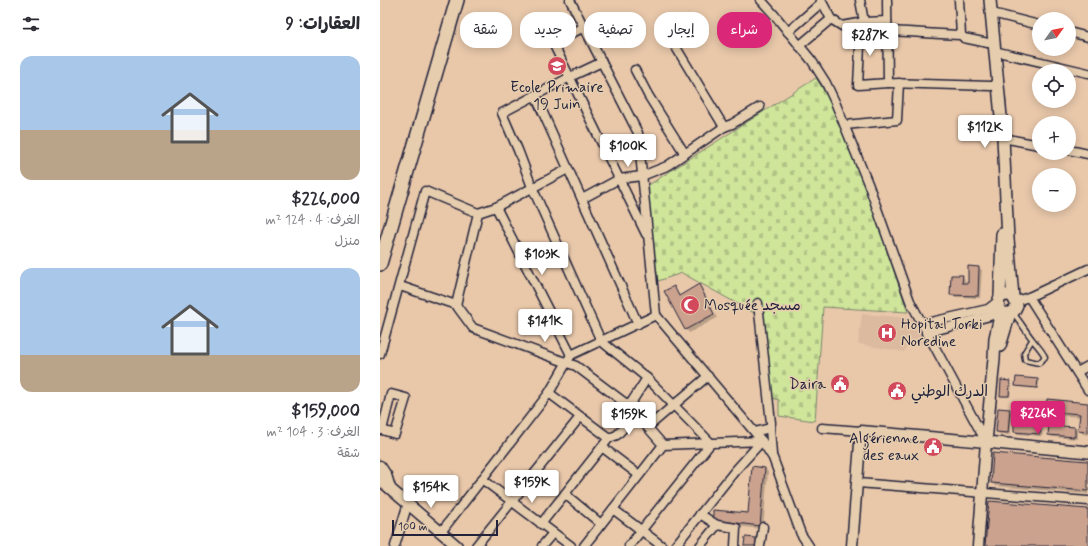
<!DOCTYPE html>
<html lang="ar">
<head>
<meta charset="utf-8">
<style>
	:root { --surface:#fff; --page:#f7f7f7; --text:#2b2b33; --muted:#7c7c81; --accent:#db2777 }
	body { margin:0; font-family:Mynerve,"Playpen Sans Arabic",sans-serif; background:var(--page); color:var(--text); direction:rtl; height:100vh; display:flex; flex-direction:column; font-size:15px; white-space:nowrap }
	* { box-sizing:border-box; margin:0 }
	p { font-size:13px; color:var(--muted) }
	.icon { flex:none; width:22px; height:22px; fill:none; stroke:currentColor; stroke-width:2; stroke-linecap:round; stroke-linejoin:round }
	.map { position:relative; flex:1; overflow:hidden; direction:ltr }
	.details { display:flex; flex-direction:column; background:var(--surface); width:380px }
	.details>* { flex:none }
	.hud { position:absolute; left:12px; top:12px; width:380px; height:36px; direction:rtl; display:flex; gap:8px }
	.needle { width:26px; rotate:57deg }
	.controls { position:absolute; left:652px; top:12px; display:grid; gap:8px }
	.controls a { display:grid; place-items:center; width:44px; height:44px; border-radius:50%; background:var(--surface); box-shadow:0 2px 10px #0003; font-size:20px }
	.scale { position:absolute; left:12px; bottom:10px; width:106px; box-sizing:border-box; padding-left:4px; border:2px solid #22223b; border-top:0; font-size:11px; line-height:14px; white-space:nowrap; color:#22223b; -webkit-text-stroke:3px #e6cdae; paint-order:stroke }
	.price { position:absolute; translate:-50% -34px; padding:0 9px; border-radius:4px; background:#fff; color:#222; font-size:13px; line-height:26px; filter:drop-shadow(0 1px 2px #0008) }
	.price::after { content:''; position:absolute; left:50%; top:24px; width:12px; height:9px; margin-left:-6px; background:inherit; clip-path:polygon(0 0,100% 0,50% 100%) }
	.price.selected { background:var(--accent); color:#fff }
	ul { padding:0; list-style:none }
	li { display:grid; align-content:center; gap:8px; height:212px; padding:0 20px }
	li span { display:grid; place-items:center; height:124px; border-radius:12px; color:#555 }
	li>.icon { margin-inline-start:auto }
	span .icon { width:72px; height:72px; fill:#fffc; stroke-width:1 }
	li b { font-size:17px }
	h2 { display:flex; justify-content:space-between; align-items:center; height:48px; padding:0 20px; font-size:17px }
	.pill { padding:0 14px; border-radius:16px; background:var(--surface); box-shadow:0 2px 10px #0003; font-size:14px; line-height:36px }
	.pill.selected { background:var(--accent); color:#fff }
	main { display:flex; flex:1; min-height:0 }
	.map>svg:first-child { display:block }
	.built { fill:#dcbaa0 }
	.cemetery { fill:url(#cemetery-stones); stroke:#78846a }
	.shadow { fill:#0003 }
	.building { fill:#caa28e; stroke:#22223b }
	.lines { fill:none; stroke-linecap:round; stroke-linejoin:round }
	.service-casing { stroke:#22223b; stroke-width:7 }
	.minor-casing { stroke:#22223b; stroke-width:11 }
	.tertiary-casing { stroke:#22223b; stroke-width:13 }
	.secondary-casing { stroke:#22223b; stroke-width:14 }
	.primary-casing { stroke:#22223b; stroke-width:16 }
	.service { stroke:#e6cdae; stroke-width:4 }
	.minor { stroke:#e6cdae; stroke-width:8 }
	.tertiary { stroke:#e6cdae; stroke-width:10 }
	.secondary { stroke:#e6cdae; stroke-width:11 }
	.primary { stroke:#e6cdae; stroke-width:13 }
	.labels { text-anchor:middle; stroke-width:3; stroke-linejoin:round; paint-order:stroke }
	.poi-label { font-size:15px; fill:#22223b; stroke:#e6cdae; text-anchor:start }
</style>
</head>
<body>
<main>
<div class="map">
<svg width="708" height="546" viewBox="0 0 708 546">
	<defs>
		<pattern id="cemetery-stones" width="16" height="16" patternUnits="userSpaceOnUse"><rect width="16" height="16" fill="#cfe59a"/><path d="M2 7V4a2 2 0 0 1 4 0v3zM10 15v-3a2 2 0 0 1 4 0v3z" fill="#b1c486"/></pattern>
	</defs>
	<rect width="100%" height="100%" fill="#e9c8aa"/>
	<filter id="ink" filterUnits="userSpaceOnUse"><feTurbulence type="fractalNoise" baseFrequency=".025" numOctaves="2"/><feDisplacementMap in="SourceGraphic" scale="8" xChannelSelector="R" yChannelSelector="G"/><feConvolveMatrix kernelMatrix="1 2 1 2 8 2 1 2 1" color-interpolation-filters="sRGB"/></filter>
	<g filter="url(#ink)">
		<polygon class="built" points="482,314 532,318 546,343 528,344 524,352 478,344"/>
		<polygon class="cemetery" points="436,78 451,102 484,184 528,312 443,307 435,421 399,416 399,400 389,397 380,320 374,313 302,273 278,281 264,188"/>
		<g class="shadow">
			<polygon points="589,267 599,268 602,270 600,298 574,297 571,294 582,276 585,279 585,284 588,284"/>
			<polygon points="319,286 322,289 337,318 309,333 306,329 294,287 300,296"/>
			<polygon points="657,380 659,381 658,389 638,387 637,385"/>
			<polygon points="622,381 630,382 632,384 630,397 623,397 621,395"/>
			<polygon points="708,404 708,442 708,435 703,434 699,431 700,417 671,415 667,411"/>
			<polygon points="629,410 632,413 630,435 619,434 617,431"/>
			<polygon points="660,425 663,428 662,436 637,434 635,431"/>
			<polygon points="695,428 697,430 697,439 672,437 669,435"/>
			<polygon points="708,462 708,494 615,486 612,482"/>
			<polygon points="385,468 388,472 383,529 337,524 334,520 369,514"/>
		</g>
		<g class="building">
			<polygon points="588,266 599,267 598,296 570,295 571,275 583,275 582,283 588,283"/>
			<polygon points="319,284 334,314 305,330 284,291 294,286 299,296"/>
			<polygon points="636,377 658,379 657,388 635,386"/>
			<polygon points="621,380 630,381 629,396 620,396"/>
			<polygon points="667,399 708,403 708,432 698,431 700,414 666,411"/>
			<polygon points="618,408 630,409 628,433 616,432"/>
			<polygon points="634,422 661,424 660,434 634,432"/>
			<polygon points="669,425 695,427 695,437 668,435"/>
			<polygon points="613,453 708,461 708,491 611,483"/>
			<polygon points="372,466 385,468 380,526 333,520 333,510 368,513"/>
			<polygon points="609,501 708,509 708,546 605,546"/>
			<polygon points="365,537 376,538 376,546 364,546"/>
		</g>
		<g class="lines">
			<g class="service-casing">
				<path id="service" d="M633 313C640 321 645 330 652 339 657 346 662 350 665 357L659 363 645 360 644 353 652 340"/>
			</g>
			<g class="minor-casing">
				<g id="minor">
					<polyline points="190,0 258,133 276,315"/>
					<polyline points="381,0 397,18 432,61 446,83 455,102 489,186 530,301 606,442"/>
					<polyline points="441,0 451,19 462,26 484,22 480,0"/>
					<polyline points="507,0 508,83 611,86"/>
					<polyline points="579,0 581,35"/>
					<polyline points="612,13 659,25"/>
					<polyline points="484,22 507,21"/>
					<polyline points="476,24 480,46 478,85 508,83"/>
					<polyline points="204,27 173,43 266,234"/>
					<path d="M507 31C532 32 556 34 581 35L584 38 608 43"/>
					<polyline points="408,32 441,3"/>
					<polyline points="689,32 708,37"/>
					<polyline points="419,46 451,19"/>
					<polyline points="297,49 344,127"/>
					<polyline points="614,51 708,73"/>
					<polyline points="222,62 190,77 122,113 138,150 152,187 221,341 267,378 331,443 249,546"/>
					<polyline points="255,70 268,95 305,154"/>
					<polyline points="155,95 258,324"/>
					<polyline points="465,125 517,120 519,83"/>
					<polyline points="623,138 659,145"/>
					<polyline points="689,150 708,154"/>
					<polyline points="202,199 239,179 262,176 287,166 344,127 352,124 380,107"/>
					<polyline points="116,207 191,355"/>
					<polyline points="98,213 116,207 188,169"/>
					<polyline points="20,286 76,305 93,328 196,366 249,406 283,445"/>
					<polyline points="649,297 708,390"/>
					<polyline points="636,301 649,297 708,269"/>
					<polyline points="542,324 608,309 617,302"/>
					<polyline points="546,333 610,316 619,310"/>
					<polyline points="0,354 45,191 98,213 76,305"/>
					<polyline points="697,372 708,366"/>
					<polyline points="249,406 267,378"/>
					<polyline points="268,427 328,376"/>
					<polyline points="390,428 392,455"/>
					<polyline points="442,428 481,431"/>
					<polyline points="0,430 2,430 15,434 26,398 11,394 2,430"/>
					<polyline points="375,432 390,428 391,423 378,303"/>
					<polyline points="229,438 237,435 256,414"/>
					<polyline points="222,447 259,475"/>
					<polyline points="102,479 191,546"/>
					<polyline points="478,483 708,501"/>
					<polyline points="185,494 221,524"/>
					<polyline points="233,509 282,546"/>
					<polyline points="320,514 337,525 356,528 355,546"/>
					<polyline points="161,524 229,438 169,393"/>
					<polyline points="61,532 169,393 191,355 276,315 382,441 393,458 421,534 429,546"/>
					<polyline points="15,546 28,503"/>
					<polyline points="96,546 200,417"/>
					<polyline points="162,546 173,533"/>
					<polyline points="204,546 283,445 382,441 354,472 295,546"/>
					<polyline points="320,546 337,525"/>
					<polyline points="380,546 383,527"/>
				</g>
			</g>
			<g class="tertiary-casing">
				<g id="tertiary">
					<polyline points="0,466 6,475 10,488"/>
					<polyline points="0,480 77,546"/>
					<polyline points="472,546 481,431 606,442 598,546"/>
				</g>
			</g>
			<g class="secondary-casing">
				<g id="secondary">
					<polyline points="610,0 623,138 628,239 633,297"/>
					<polyline points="620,297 622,234"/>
					<polyline points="621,312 615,338 614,359 606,442 708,452"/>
					<path d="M620 346 630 313 634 311 637 305 633 297C628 294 623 294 619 299L618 308C621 313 625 314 630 313"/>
				</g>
			</g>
			<g class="primary-casing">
				<polyline id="primary" points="0,264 77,0"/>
			</g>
			<use href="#service" class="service"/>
			<use href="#minor" class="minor"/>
			<use href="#tertiary" class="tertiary"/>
			<use href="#secondary" class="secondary"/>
			<use href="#primary" class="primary"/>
		</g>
	</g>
	<defs>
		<g id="school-disc" transform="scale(1)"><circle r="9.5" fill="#d1495b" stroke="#e6cdae"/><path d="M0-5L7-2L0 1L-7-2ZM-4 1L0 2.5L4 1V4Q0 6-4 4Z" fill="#fff"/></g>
		<g id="mosque-disc" transform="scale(1)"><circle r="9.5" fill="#d1495b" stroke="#e6cdae"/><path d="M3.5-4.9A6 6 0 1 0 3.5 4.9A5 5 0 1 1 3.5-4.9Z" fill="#fff"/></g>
		<g id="hospital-disc" transform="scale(1)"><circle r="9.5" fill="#d1495b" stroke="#e6cdae"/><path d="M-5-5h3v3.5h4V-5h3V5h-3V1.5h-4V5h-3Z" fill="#fff"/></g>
		<g id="civic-disc" transform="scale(1)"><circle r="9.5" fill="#d1495b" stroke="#e6cdae"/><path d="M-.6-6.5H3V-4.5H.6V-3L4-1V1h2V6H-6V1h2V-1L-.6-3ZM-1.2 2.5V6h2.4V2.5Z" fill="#fff"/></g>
	</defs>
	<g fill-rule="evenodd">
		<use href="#school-disc" x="177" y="66"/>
		<use href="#mosque-disc" x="310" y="305"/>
		<use href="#hospital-disc" x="507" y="333"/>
		<use href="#civic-disc" x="460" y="384"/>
		<use href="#civic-disc" x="517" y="391"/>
		<use href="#civic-disc" x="553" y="447"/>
	</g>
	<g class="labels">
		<g class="poi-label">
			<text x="177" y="92" text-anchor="middle">Ecole Primaire<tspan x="177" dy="17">19 Juin</tspan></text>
			<text x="324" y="310">Mosquée مسجد</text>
			<text x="521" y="329">Hopital Torki<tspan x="521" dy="17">Noredine</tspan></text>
			<text x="446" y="389" text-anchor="end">Daira</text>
			<text x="531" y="396">الدرك الوطني</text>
			<text x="539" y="443" text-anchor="end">Algérienne<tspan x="539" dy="17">des eaux</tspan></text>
		</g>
	</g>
</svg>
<div class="controls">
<a><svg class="needle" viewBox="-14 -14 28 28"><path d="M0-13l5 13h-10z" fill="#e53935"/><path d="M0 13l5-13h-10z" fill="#7c7c81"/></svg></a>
<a><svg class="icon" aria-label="locate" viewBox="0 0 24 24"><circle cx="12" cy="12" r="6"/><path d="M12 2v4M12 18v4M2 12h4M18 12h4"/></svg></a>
<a>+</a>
<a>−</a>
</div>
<div class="scale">100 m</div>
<b class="price" style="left:490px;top:57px">$287K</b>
<b class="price" style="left:605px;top:149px">$112K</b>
<b class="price" style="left:248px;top:168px">$100K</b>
<b class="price" style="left:162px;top:276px">$103K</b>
<b class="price" style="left:165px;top:343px">$141K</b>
<b class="price selected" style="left:658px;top:435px">$226K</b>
<b class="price" style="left:249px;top:436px">$159K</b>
<b class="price" style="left:152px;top:504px">$159K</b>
<b class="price" style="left:51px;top:509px">$154K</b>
<div class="hud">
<a class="pill selected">شراء</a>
<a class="pill">إيجار</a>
<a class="pill">تصفية</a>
<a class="pill">جديد</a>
<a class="pill">شقة</a>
</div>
</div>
<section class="details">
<h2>العقارات: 9<svg class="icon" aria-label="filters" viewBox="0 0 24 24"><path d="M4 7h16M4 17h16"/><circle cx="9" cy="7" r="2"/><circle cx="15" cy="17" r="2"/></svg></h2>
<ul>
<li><span style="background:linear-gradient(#a9c7e8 60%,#b9a48a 0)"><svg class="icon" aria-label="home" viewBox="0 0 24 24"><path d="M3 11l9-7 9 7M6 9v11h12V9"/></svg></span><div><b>$226,000</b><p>الغرف: 4 · 124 m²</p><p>منزل</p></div></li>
<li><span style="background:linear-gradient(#a9c7e8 70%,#b9a48a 0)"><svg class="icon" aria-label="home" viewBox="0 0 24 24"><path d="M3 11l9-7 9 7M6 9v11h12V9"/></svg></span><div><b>$159,000</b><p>الغرف: 3 · 104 m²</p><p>شقة</p></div></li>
</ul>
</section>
</main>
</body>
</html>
